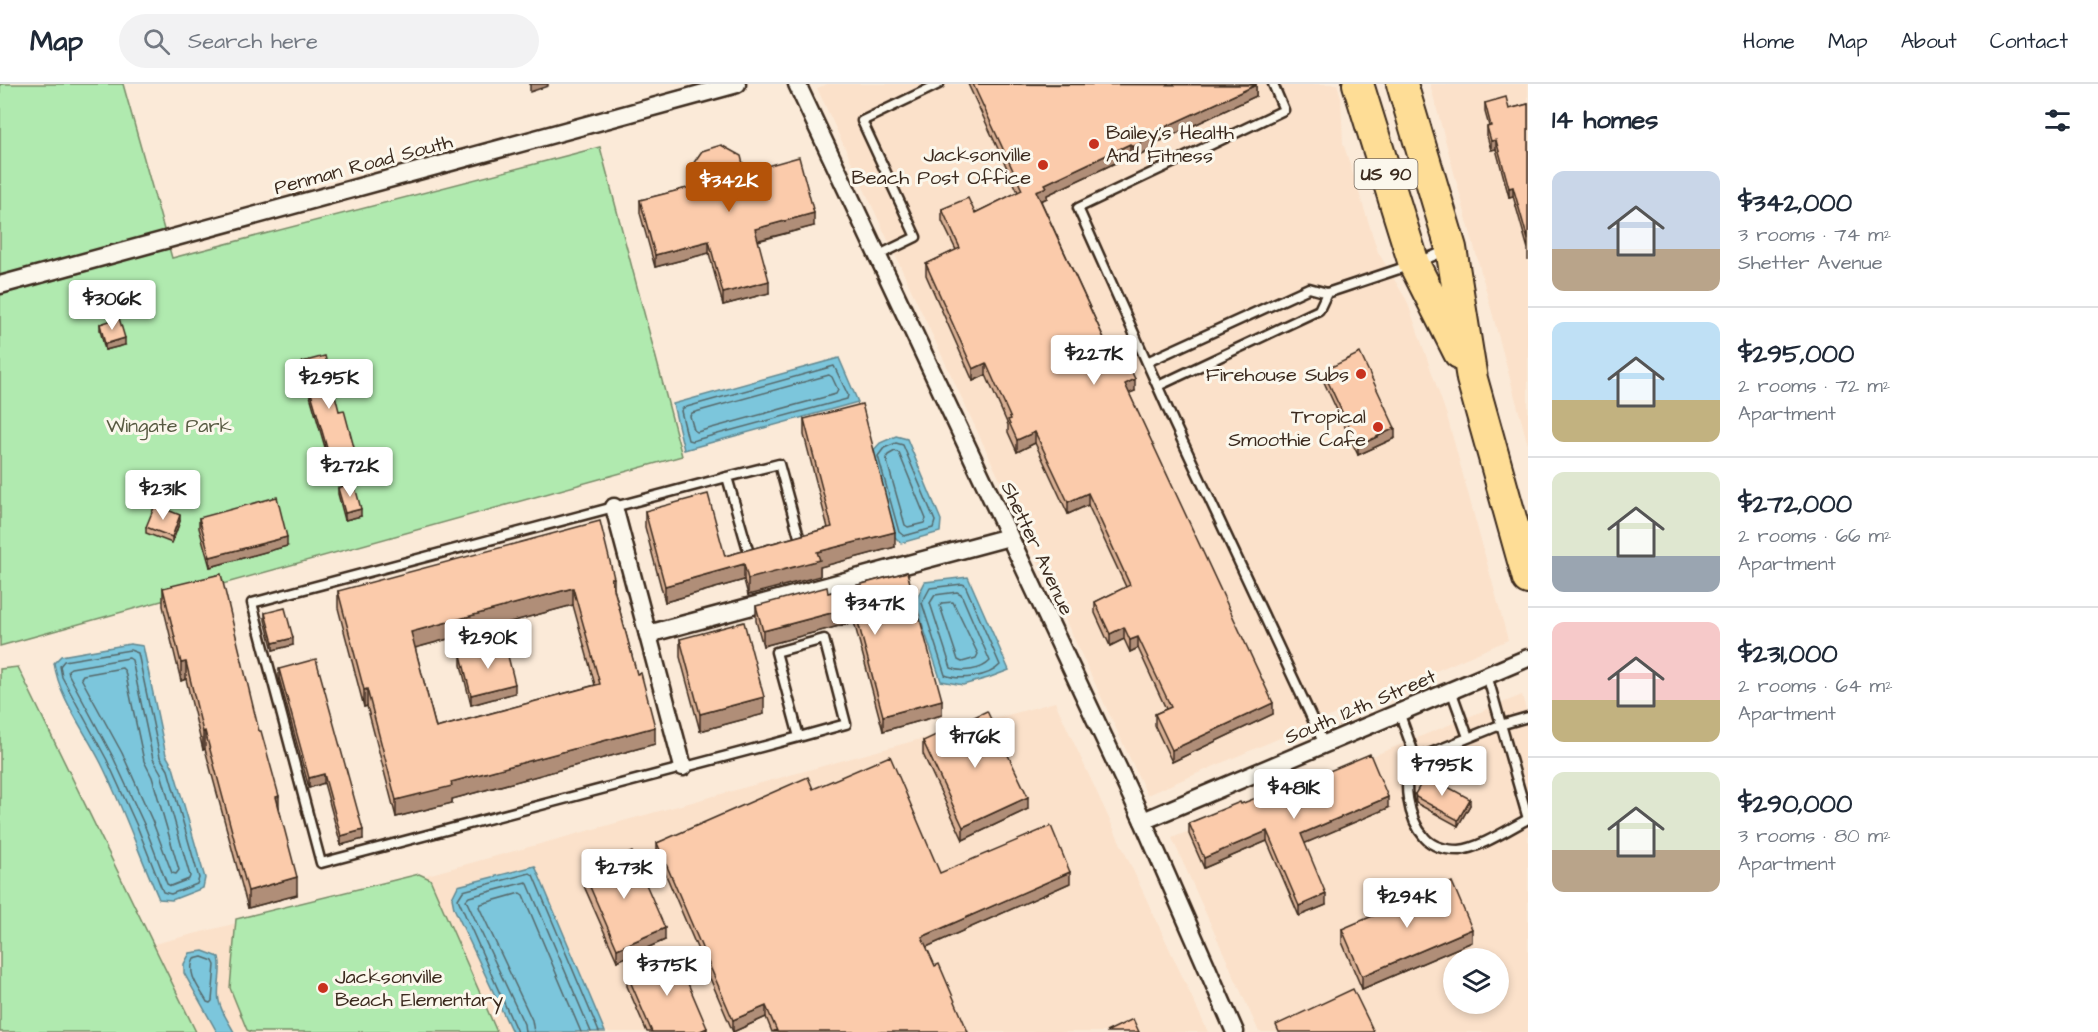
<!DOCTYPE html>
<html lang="en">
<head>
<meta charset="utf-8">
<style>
	:root { --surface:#fff; --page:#f2f2f3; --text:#1f2937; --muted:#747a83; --line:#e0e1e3; --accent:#b45309 }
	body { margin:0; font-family:"Architects Daughter",sans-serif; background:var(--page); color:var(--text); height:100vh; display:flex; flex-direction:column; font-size:22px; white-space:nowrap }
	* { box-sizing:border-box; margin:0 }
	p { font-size:20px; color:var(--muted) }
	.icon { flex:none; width:33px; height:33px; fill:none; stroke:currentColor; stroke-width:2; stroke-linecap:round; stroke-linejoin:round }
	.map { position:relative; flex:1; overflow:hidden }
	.panel { display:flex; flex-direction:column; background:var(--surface); width:570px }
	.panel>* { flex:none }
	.fabs { position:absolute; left:1443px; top:864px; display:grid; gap:12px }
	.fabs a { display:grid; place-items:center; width:66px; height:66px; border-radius:50%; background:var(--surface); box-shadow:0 3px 9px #0003; font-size:30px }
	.price { position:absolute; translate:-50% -51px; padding:0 14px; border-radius:6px; background:#fff; color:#222; font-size:20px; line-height:39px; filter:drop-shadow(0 2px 3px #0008) }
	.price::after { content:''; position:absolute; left:50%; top:36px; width:18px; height:14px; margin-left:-9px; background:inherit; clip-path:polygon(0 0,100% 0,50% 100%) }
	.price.current { background:var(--accent); color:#fff }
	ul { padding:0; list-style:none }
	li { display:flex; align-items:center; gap:18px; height:150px; padding:0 24px }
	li+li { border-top:2px solid var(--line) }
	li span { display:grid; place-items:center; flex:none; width:168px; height:120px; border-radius:12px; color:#555 }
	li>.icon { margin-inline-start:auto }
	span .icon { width:72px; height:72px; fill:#fffc; stroke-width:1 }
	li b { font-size:26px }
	h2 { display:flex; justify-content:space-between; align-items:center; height:72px; padding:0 24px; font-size:26px }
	header { display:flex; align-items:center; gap:36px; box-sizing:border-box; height:84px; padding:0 30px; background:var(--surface); border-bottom:2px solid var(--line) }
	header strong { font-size:28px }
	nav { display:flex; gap:33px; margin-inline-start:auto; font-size:21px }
	.search { width:420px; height:54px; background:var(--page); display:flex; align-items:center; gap:15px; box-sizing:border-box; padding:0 21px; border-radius:33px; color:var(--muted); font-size:22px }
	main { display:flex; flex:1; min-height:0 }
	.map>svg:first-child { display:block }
	.built { fill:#fbe1ca; fill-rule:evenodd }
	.green { fill:#b0eaaf; stroke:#768a66; stroke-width:1.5 }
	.water { fill:#7cc6dc; stroke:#628890; stroke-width:1.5 }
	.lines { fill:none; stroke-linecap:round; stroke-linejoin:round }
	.shore { stroke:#55686a; stroke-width:1.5 }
	.lane-casing { stroke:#3b2a1e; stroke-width:13 }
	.street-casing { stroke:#3b2a1e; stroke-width:21 }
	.highway-casing { stroke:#3b2a1e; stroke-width:34 }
	.lane { stroke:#fbf7ec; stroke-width:8 }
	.street { stroke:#fbf7ec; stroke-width:16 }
	.highway { stroke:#fedd96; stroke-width:30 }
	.wall { fill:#d8af93; stroke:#3b2a1e; stroke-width:1.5; fill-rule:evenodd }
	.shaded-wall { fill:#b08e78; stroke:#3b2a1e; stroke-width:1.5 }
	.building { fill:#fbcbab; stroke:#3b2a1e; stroke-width:1.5; fill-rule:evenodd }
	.poi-dot { fill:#c8321e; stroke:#fbf7ec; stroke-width:2 }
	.labels { text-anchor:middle; stroke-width:6; stroke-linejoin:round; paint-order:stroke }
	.shield { fill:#fbf7ec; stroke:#75685c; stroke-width:1.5 }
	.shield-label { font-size:18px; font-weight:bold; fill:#3b2a1e }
	.poi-label { font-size:20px; fill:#3b2a1e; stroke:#fbf7ec; text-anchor:end }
	.street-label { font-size:20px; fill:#3b2a1e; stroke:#fbf7ec }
	.park-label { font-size:20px; fill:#585a42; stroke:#fbf7ec }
</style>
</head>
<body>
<header>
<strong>Map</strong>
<div class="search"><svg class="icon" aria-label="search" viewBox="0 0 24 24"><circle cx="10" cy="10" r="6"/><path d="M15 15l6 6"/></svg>Search here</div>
<nav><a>Home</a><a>Map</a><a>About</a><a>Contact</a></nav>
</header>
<main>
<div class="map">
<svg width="1528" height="948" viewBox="0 0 1528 948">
	<rect width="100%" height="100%" fill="#fbead8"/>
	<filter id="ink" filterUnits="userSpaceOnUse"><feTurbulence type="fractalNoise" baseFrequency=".0167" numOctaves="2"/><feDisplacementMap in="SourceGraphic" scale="12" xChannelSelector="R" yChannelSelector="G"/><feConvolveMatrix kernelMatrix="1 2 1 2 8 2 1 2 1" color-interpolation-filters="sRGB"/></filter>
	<g filter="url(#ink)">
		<g class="built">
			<polygon points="828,0 1337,0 1341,13 1343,59 1378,168 1407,217 1447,332 1508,556 1147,711 817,4"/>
			<polygon points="1430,0 1528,0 1528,361"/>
			<path d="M1522 611 1528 633V948H1259L1172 754ZM1454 874H1498V920H1454Z"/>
			<polygon points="1055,618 1208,948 196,948 154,860 420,793"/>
		</g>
		<g class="green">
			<polygon points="0,0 123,0 172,174 600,63 682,372 0,562"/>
			<polygon points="18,583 196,948 0,948 0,585"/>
			<polygon points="419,790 430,795 497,948 251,948 247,946 230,904 236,835"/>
		</g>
		<g class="water">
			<polygon points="839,274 858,318 684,366 673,320"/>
			<polygon points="896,352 907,355 941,436 940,448 901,459 894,452 871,369 880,359"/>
			<polygon points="968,493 1009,586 988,594 963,601 941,597 915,518 925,498"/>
			<path d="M130 560 143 562 166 671 173 683 205 794 203 804 172 816 159 815C139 770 123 723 101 679 85 647 59 614 54 579L61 572Z"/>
			<polygon points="535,782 605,948 512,948 454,824 452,814 458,802"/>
			<path d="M203 867 219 873C223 888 216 903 219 917 221 928 229 938 234 948H217L184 889V880L190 869Z"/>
		</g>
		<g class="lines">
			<g class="shore">
				<polygon points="834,282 848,311 847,315 692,357 688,356 681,327 683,324"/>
				<polygon points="829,291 832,293 838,306 836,310 697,348 694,346 690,332 692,329"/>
				<polygon points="896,359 903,361 935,437 933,444 904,452 899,448 878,372 884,364"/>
				<polygon points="895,367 899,369 926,435 924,439 908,443 905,441 886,374 888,371"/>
				<path d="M962 500 965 501 1000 581C989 593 960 597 945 591L922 519 930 504Z"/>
				<path d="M957 508 961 510 990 577C982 586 962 589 951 584L930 519 935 511Z"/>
				<polygon points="953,518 978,570 976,574 962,578 958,576 940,522 942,519"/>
				<polygon points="130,566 138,569 160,673 168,686 199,794 197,800 171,810 163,808 137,742 107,676 62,593 60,582 64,577"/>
				<polygon points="129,574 132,576 153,675 161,689 190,792 189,795 171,802 167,800 144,740 113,673 69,591 68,586 71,584"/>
				<polygon points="122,584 125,587 144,677 152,693 179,786 176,790 172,789 152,736 122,669 81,594 83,591"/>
				<path d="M202 873 213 877 215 881 212 917 210 919 207 918C200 905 186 890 194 875Z"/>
				<polyline points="517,948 458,815 463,807 530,789 533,791 599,948"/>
				<polyline points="525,948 524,940 466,816 469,813 526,798 528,800 591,948"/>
				<polyline points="534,948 532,936 479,823 481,820 520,809 523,811 581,948"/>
			</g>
			<g class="lane-casing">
				<g id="lane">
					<polyline points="1273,0 1284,26 1078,124 1174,339 1324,660"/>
					<polyline points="877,172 916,153 862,37 939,0"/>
					<polyline points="1327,209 1414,180 1445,167"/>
					<polyline points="1147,278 1309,204 1327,209 1319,226 1158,302"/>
					<polyline points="727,393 779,380 801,460 797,461"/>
					<polyline points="750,473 727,393 252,519 321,779 799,653 776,568 824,555 846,640 799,653"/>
					<polyline points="1487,591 1528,735"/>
					<polyline points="1451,606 1468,653"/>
					<polyline points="1399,628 1416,675 1500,641 1528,633"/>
					<path d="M1416 675C1399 694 1409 736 1425 754 1433 763 1447 766 1459 766 1480 764 1509 745 1528 735"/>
				</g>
			</g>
			<g class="street-casing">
				<g id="street">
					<polyline points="797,0 1143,737 1235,948"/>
					<polyline points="0,201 737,0"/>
					<polyline points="614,423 683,683"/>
					<polyline points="648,550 1009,453"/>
					<polyline points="1143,737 1528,574"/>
				</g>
			</g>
			<g class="highway-casing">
				<g id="highway">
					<polyline points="1358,0 1414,180 1459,269"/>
					<polyline points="1402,0 1451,164 1472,295 1528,495"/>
				</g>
			</g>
			<use href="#lane" class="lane"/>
			<use href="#street" class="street"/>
			<use href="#highway" class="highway"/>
		</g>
		<g class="wall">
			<polygon points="968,0 1256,0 1256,12 1156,59 1156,64 1132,75 1130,72 1047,111 1047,114 1041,117 1119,287 1135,307 1129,309 1273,630 1172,678 1155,642 1155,630 1166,625 1138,564 1130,568 1124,555 1110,562 1095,529 1095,518 1126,503 1088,421 1068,430 1035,359 1017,368 1008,348 1008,341 986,291 973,297 926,191 926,180 956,166 942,137 942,125 975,129 1018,108"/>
			<polygon points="1485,19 1509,25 1528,20 1528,176 1528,165 1513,112 1509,113 1496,65 1491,66 1487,52 1487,43 1489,42 1485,28"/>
			<polygon points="693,80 745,88 814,142 758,157 769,209 723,221 709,169 655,183 640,129 640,116 696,102 693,92"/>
			<polygon points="100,240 125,261 105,266 100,246"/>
			<polygon points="302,278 339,327 356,378 331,384 302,284"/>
			<polygon points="1323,287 1395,354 1358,371 1323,296"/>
			<polygon points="804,335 895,463 820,483 820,492 748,511 744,496 665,518 645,443 645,427 725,472 828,444 804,351"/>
			<polygon points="338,404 361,432 345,436 338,410"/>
			<polygon points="199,434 287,462 210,483 199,444"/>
			<polygon points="180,437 172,459 146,449 146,443"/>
			<polygon points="907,488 942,631 883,647 854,538 763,562 756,537 756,522 828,509"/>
			<polygon points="163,504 259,647 279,724 297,811 248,824 205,665 203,666 186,595 181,597 163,522"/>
			<path d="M614 505 655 660 452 715V719L396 733 367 622 364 623 338 524V507ZM573 521 595 601 436 644 415 564Z"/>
			<polygon points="265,529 293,561 273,566 265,536"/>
			<polygon points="680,555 764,630 700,647 680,573"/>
			<polygon points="461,571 515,609 471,621 461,581"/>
			<polygon points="279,585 363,755 341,761 324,699 309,704 279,594"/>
			<polygon points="923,657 1028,725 963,756 923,670"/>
			<polygon points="813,705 940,789 1070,799 926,863 935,882 772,948 766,933 733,948 657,770 657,759"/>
			<polygon points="1282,707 1388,724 1304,759 1326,821 1299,832 1267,757 1204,784 1189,750 1189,739 1241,720"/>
			<polygon points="1415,710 1470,721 1458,742 1416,719"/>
			<polygon points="584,789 665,856 617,877 584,802"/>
			<polygon points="1342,845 1472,858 1362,905 1342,858"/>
			<polygon points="627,890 707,948 647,948 627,902"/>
		</g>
		<g class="shaded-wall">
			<polygon points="530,0 548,0 548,2 530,8"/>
			<polygon points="1256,1 1256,12 1156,59 1156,64 1132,75 1132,63 1154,48"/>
			<polygon points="1496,56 1496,65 1491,66 1491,57"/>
			<polygon points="1130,60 1130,72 1047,111 1047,114 1036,119 1036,107 1045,100"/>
			<polygon points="1513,103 1513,112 1509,113 1509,104"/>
			<polygon points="814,129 814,142 755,157 755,145"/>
			<polygon points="709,157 709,169 655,183 655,171"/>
			<polygon points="769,197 769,209 723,221 723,209"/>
			<polygon points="125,254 125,261 105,266 105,260"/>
			<polygon points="986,279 986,291 973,297 973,285"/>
			<polygon points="1135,295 1135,307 1125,311 1125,300"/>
			<polygon points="1395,344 1395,354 1358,371 1358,362"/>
			<polygon points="1035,348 1035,359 1017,368 1017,356"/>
			<polygon points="356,371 356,378 331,384 331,378"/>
			<polygon points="1088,409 1088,421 1068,430 1068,418"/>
			<polygon points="361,425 361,432 345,436 345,429"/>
			<polygon points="180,431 180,437 172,459 172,453"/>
			<polygon points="895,448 895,463 820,483 820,492 748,511 748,495 817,468"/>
			<polygon points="287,453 287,462 210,483 210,473"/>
			<polygon points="744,480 744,496 665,518 665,502"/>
			<polygon points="611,494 614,494 614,510"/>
			<polygon points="573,504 573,521 411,565 411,548"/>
			<polygon points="854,523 854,538 763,562 763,547"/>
			<polygon points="1124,543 1124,555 1110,562 1110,550"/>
			<polygon points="1138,553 1138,564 1130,568 1130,556"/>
			<polygon points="293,554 293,561 273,566 273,559"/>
			<polygon points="186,578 186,595 181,597 181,579"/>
			<polygon points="515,600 515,609 471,621 471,611"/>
			<polygon points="367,605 367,622 364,623 364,606"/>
			<polygon points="764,613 764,630 700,647 700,630"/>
			<polygon points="942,616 942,631 883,647 883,632"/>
			<polygon points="1273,619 1273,630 1172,678 1172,666"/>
			<polygon points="655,643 655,660 452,715 452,719 396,733 396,716 451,698"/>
			<polygon points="205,647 205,665 203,666 203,648"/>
			<polygon points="324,690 324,699 309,704 309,694"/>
			<polygon points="279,712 279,730 276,713"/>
			<polygon points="1028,713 1028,725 963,756 963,743"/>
			<polygon points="1388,713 1388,724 1301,761 1301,750"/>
			<polygon points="1470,715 1470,721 1458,742 1458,736"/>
			<polygon points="363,746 363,755 341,761 341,752"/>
			<polygon points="1267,747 1267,757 1204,784 1204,774"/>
			<polygon points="1070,788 1070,799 922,865 922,853"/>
			<polygon points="297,793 297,811 248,824 248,807"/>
			<polygon points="1326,810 1326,821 1299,832 1299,822"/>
			<polygon points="665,844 665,856 617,877 617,865"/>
			<polygon points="1472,845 1472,858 1362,905 1362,892"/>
			<polygon points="766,922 766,933 733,948 733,936"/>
			<polygon points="707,944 707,948 698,948"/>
		</g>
		<g class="building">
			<polygon points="973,0 1256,1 1154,48 1156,52 1132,63 1130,60 1045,100 1047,103 1036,107 1119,287 1129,282 1135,295 1125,300 1273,619 1172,666 1155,630 1171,623 1138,553 1130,556 1124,543 1110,550 1095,518 1130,501 1088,409 1068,418 1035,348 1017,356 1008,336 1011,335 986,279 973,285 926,180 960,164 942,125 968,114 975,129 1022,106"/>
			<polygon points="1506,13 1509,25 1528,20 1528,156 1513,103 1509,104 1496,56 1491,57 1487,43 1491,42 1485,19"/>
			<polygon points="721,61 741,72 745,88 799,73 814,129 755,145 769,197 723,209 709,157 655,171 640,116 699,101 693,80 702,67"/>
			<polygon points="119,234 125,254 105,260 100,240"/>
			<polygon points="1360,269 1395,344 1358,362 1323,287"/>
			<polygon points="325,272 339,327 344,326 356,371 331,378 302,278"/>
			<polygon points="862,320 895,448 817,468 820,476 748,495 744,480 665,502 645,427 708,410 725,472 832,443 804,335"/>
			<polygon points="354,399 361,425 345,429 338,404"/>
			<polygon points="277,413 287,453 210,473 199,434"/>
			<polygon points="155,421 180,431 172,453 146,443"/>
			<path d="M600 437 614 494H611L637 590 641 589 655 643 451 698 452 702 396 716 367 605 364 606 338 507ZM573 504 600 600 436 644 411 548Z"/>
			<polygon points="907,488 942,616 883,632 854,523 763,547 756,522 827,503 828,509"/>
			<polygon points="221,490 259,647 261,647 279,712 276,713 297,793 248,807 205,647 203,648 186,578 181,579 163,504"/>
			<polygon points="285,524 293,554 273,559 265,529"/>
			<polygon points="744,538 764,613 700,630 680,555"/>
			<polygon points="505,560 515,600 471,611 461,571"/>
			<polygon points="316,575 363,746 341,752 324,690 309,694 279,585"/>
			<polygon points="987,627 1028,713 963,743 923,657"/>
			<polygon points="1370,670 1388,713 1301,750 1326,810 1299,822 1267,747 1204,774 1189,739 1240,718 1241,720 1281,704 1282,707"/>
			<polygon points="890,672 940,789 1051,742 1070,788 922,853 935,882 939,880 968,948 773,948 777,947 766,922 733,936 657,759 808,693 813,705"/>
			<polygon points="1426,691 1470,715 1458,736 1416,713 1415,710"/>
			<polygon points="632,768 665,844 617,865 584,789"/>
			<polygon points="1452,798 1472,845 1362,892 1342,845"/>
			<polygon points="675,869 707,944 698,948 652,948 627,890"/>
			<polygon points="1353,905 1374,948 1279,948 1276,941"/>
			<polygon points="1133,935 1139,948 1106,948"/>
		</g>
	</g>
	<g class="poi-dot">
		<circle cx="1094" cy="60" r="6"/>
		<circle cx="1043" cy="81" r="6"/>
		<circle cx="1361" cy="290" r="6"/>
		<circle cx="1378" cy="343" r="6"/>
		<circle cx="323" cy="904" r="6"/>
	</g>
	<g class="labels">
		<rect class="shield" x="1354.5" y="75" width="63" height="30" rx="4.5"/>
		<g class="shield-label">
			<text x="1386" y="96">US 90</text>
		</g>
		<g class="poi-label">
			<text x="1106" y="55" text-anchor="start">Bailey's Health<tspan x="1106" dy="23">And Fitness</tspan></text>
			<text x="1031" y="77">Jacksonville<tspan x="1031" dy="23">Beach Post Office</tspan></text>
			<text x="1349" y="297">Firehouse Subs</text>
			<text x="1366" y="339">Tropical<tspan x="1366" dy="23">Smoothie Cafe</tspan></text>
			<text x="335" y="899" text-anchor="start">Jacksonville<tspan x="335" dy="23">Beach Elementary</tspan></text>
		</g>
		<g class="street-label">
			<text transform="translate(363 80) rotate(-15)" y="7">Penman Road South</text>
			<text transform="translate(1038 464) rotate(65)" y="7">Shetter Avenue</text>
			<text transform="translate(1360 622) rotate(-23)" y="7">South 12th Street</text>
		</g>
		<g class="park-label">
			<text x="169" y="348">Wingate Park</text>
		</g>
	</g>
</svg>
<div class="fabs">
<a><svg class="icon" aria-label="layers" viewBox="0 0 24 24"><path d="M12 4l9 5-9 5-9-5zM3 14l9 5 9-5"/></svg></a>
</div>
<b class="price current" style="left:729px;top:129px">$342K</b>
<b class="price" style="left:112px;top:247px">$306K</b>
<b class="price" style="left:1094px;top:302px">$227K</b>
<b class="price" style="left:329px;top:326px">$295K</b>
<b class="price" style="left:350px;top:414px">$272K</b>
<b class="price" style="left:163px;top:437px">$231K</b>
<b class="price" style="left:875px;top:552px">$347K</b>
<b class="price" style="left:488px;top:586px">$290K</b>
<b class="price" style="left:975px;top:685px">$176K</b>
<b class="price" style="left:1442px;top:713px">$795K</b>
<b class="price" style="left:1294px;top:736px">$481K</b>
<b class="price" style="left:624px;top:816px">$273K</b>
<b class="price" style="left:1407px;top:845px">$294K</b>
<b class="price" style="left:667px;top:913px">$375K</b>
</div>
<section class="panel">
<h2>14 homes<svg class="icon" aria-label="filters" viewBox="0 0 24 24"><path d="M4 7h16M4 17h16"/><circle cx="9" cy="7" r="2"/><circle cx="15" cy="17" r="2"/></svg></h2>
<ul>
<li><span style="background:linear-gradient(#c9d6e8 65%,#b9a48a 0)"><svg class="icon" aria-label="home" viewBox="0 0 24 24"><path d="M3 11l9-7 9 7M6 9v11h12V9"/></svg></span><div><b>$342,000</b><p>3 rooms · 74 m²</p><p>Shetter Avenue</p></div></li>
<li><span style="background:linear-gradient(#bfe0f5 65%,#c2b280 0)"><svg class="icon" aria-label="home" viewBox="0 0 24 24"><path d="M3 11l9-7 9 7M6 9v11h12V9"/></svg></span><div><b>$295,000</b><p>2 rooms · 72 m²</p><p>Apartment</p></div></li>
<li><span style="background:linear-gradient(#dfe7d0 70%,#9aa5b1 0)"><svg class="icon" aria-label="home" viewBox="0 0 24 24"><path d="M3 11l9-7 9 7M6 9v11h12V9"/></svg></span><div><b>$272,000</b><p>2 rooms · 66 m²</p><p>Apartment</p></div></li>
<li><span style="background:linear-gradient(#f6c9c9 65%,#c2b280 0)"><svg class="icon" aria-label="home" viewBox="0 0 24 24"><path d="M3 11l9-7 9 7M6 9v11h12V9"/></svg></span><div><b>$231,000</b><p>2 rooms · 64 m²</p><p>Apartment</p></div></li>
<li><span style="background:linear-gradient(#dfe7d0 65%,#b9a48a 0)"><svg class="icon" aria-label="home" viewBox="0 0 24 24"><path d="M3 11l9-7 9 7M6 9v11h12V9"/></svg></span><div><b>$290,000</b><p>3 rooms · 80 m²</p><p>Apartment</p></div></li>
</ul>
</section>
</main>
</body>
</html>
